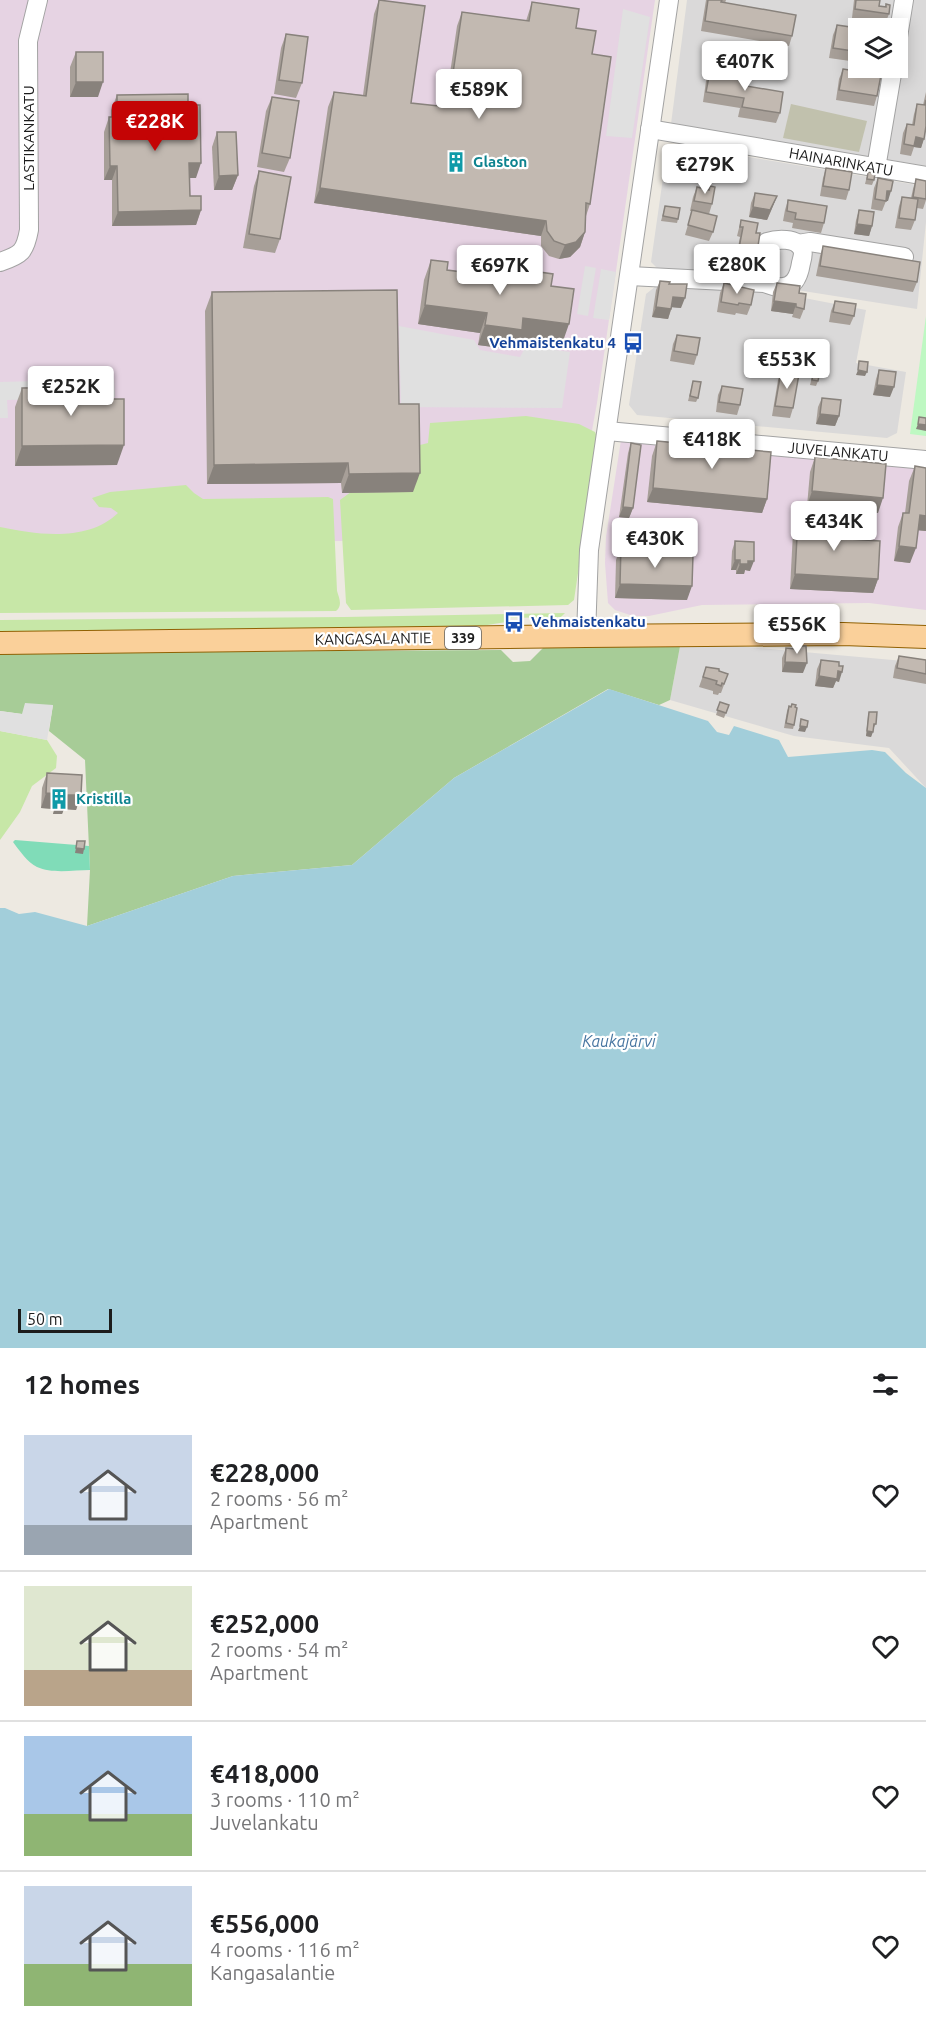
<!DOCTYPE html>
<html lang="en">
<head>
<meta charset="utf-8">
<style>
	:root { --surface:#fff; --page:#f2f2f2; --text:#202124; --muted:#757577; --line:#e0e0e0; --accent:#c40405 }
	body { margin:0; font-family:Ubuntu,sans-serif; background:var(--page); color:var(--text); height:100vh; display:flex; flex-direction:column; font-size:22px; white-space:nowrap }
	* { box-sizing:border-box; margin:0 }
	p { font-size:20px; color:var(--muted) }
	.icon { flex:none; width:33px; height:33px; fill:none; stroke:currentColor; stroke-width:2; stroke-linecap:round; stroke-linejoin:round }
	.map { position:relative; height:1348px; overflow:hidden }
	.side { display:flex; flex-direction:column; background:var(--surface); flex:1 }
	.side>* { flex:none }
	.fabs { position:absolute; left:848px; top:18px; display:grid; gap:12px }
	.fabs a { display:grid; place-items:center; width:60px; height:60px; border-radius:0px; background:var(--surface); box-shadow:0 3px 15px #0003; font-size:30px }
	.scale { position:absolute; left:18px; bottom:15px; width:94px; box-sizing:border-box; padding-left:6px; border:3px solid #1c1c1c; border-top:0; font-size:16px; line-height:21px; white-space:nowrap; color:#1c1c1c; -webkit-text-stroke:4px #fff; paint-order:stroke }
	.price { position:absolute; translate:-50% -51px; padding:0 14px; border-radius:6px; background:#fff; color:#222; font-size:20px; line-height:39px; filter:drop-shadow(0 2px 3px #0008) }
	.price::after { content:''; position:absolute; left:50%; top:36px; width:18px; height:14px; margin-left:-9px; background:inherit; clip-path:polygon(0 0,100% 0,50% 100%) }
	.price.active { background:var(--accent); color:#fff }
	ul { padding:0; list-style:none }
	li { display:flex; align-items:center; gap:18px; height:150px; padding:0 24px }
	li+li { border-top:2px solid var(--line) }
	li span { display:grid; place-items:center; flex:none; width:168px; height:120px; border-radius:0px; color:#555 }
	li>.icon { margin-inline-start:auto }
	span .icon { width:72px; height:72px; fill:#fffc; stroke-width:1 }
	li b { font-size:26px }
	h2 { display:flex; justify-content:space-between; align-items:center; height:72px; padding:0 24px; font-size:26px }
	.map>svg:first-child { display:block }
	.residential { fill:#dad9d9; fill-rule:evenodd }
	.industrial { fill:#e6d3e3 }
	.construction { fill:#c1c1ad }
	.grass { fill:#c7e7a7 }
	.forest { fill:#a7cc97 }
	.park { fill:#bef8c2 }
	.pitch { fill:#80dcb8 }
	.parking { fill:#e0e0e0 }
	.water { fill:#a2ceda }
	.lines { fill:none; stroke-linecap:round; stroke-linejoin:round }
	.minor-casing { stroke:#a3a3a3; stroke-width:20 }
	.major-casing { stroke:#916103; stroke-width:24 }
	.minor { stroke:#fff; stroke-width:18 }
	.major { stroke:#fad09a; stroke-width:22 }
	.wall { fill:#a79f98 }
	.shaded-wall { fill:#88827c }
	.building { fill:#c2b9b1; stroke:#88827c; stroke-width:1.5 }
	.labels { text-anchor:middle; stroke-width:4.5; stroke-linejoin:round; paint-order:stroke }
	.shield { fill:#fff; stroke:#606060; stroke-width:1.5 }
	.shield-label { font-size:14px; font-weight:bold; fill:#1c1c1c }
	.street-label { font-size:15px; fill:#1c1c1c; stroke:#fff }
	.culture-label { font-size:15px; font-weight:bold; fill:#0d838f; stroke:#fff; text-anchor:start }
	.transit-label { font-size:15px; font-weight:bold; fill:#164399; stroke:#fff; text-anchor:end }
	.water-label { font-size:16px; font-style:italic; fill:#4876a1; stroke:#fff }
</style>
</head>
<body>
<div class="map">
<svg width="926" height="1348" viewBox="0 0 926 1348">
	<rect width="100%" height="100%" fill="#ede9e1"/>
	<g class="residential">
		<path d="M687 0H926V166L671 124ZM858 28H897V68H858Z"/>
		<polygon points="677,145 923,186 926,190 926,222 917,309 657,268 651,262 667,150"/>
		<polygon points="656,286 763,290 866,310 856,363 906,372 897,433 887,438 637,415 629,405 646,294"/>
		<polygon points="681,641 926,663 926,788 889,748 794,736 670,700"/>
	</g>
	<g class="industrial">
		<polygon points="0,0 655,0 597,403 582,485 515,539 0,545"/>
		<polygon points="621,440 926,468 926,610 869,603 702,605 649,616 633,616 615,610 608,603 605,563 606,537"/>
	</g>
	<polygon class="construction" points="791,104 867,121 859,152 783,138"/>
	<g class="grass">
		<polygon points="526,416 579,424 595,432 598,439 574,600 568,605 351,610 346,603 340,500 412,447 428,443 430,423"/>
		<path d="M186 485 194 493 203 499 328 497 333 499 337 591C339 598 343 605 336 611L0 613V527C38 535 88 542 118 513L111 508 99 507 92 498 110 492Z"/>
		<polygon points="565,613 561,617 506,618 506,622 475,627 0,634 0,620 344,617"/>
		<polygon points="0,731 47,740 57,756 56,768 32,786 20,812 0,840"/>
	</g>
	<polygon class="forest" points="681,641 670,700 659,705 608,689 454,778 352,865 233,876 87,926 90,870 85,760 49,731 53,705 22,714 0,711 0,653 501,650 513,662 530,661 546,645"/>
	<polygon class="park" points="926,316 926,436 910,434"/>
	<path class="pitch" d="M15 840 89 846 90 870C74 870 52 874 37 867 28 863 19 850 13 842Z"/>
	<g class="parking">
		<polygon points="623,9 650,17 632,138 606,136"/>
		<polygon points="585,266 596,268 588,316 577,314"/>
		<polygon points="601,269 616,272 609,320 593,318"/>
		<polygon points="399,326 474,340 480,350 520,357 526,346 570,352 562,408 401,407"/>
		<polygon points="114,379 115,397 7,400 8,418 0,418 0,382"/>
		<polygon points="25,703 53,705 47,740 0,731 0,711 22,714"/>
	</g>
	<polygon class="water" points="609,689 708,721 717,732 729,735 734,726 779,740 788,757 872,750 885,752 906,773 926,788 926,1348 0,1348 0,908 5,908 19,914 35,912 87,926 233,876 352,865 454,778"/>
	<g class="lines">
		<g class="minor-casing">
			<g id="minor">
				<polyline points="897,43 904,0"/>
				<polyline points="650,129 926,176"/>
				<polyline points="876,168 893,68"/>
				<polyline points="798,244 810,242 904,257"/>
				<path d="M0 262C21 255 25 252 29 230L28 41 38 0"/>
				<path d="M630 276 764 283C768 284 774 287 778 287 794 289 799 276 801 263 802 259 804 253 802 249 797 237 776 239 767 242L764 283"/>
				<polyline points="607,431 926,460"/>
				<polyline points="586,636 589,550 669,0"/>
			</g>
		</g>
		<g class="major-casing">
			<polyline id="major" points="0,643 586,636 843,634 926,637"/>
		</g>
		<use href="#minor" class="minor"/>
		<use href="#major" class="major"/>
	</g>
	<g class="wall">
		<polygon points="379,0 411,103 445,107 457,26 462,12 526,21 532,2 576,28 592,54 590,204 586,216 585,232 580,247 570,257 559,259 549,256 541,246 541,236 314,203 328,107 334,92 363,95 374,14"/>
		<polygon points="706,0 726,0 725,3 792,36 789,46 701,31"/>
		<polygon points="854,0 880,0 879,6 885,7 886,4 889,14 885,24 852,18"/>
		<polygon points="837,25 853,51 850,61 829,58 833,35"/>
		<polygon points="286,34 302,83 296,98 274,94 281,48"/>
		<polygon points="76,52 98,97 70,97 70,67"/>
		<polygon points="843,69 877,96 874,106 836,100 839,79"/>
		<polygon points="710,71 746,86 780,113 776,123 738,117 740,108 703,102 706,81"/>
		<polygon points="926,92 926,130 921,148 914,147 911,156 900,154 903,133 907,124 912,125 914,114 917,104 923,105"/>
		<polygon points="117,95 188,105 196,178 189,178 190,196 201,210 196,225 112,226 112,180 104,180 104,132 109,117 111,117 111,110"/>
		<polygon points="272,97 290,158 284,172 257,167 266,111"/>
		<polygon points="217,132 238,175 232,190 214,190 212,147"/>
		<polygon points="681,146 696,148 690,171 683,170 684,166 677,165 678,155"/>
		<polygon points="713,157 722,172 721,177 710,176 711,162"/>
		<polygon points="826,168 849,190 846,200 820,196 823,178"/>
		<polygon points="259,171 280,239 275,253 243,248 254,186"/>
		<polygon points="868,172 874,180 872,185 865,184"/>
		<polygon points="878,178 888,201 886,201 882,211 871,209 874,188"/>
		<polygon points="916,179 926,181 926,200 923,209 917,208 915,220 911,230 895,228 899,206 902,197 911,198 913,189"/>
		<polygon points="697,187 712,204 709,214 713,232 709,241 685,235 692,211 690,211 693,197"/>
		<polygon points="755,193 777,196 773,206 767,220 749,217 751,203"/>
		<polygon points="788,200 824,223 821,233 792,228 793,223 783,221 785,210"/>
		<polygon points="665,206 678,219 677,223 661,221"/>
		<polygon points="859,210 872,226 869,236 854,234 856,220"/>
		<polygon points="741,220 756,233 756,259 752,268 737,266 734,272 726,270 729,256 732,246 738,247 740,237 737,236"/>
		<polygon points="823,246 917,282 913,292 816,276 820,256"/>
		<polygon points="431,260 447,270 515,279 519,269 551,286 562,344 519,338 515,350 478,345 480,333 418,324 424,280"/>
		<polygon points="660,281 669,284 681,308 672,307 668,319 652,317 656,290"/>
		<polygon points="724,283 751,305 747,315 736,313 735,315 717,312 720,293"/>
		<polygon points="777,283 799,293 804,309 800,319 792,317 793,314 771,311 773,292"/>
		<polygon points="212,292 399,404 413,492 342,493 341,483 207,484 205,311"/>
		<polygon points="835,301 854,316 850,325 829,322 831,311"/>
		<polygon points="677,335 697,355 694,365 670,361 673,344"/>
		<polygon points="814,369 818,381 816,386 810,385"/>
		<polygon points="879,370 890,397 873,395 876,379"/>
		<polygon points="781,371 793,408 790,418 772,416 778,380"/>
		<polygon points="693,381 698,398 696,402 688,401"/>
		<polygon points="722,386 740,405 737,415 716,412 718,395"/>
		<polygon points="22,388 117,465 15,466 15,407"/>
		<polygon points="822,398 839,416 835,426 816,424 818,407"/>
		<polygon points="657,441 767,499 762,513 647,502 652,456"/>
		<polygon points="631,443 633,508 629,518 619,517 628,453"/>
		<polygon points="815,457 878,513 807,506 810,472"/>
		<polygon points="915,466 926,531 918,530 910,563 894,561 898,527 903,513 905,513 909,481"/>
		<polygon points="798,518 834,538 878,579 873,593 790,589 793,532"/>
		<polygon points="735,541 750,571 745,570 744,574 736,574 736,570 731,570 732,551"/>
		<polygon points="621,545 634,554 687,600 615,598 616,560"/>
		<polygon points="796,646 803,673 782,672 782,658 786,648 794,649"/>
		<polygon points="899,656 926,660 926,684 893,678 895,666"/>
		<polygon points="821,660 839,682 836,681 833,688 815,686 817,669"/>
		<polygon points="706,667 728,674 721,693 719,693 718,695 713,694 713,691 699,687"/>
		<polygon points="720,702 729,705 724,718 716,715"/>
		<polygon points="792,704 794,725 793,729 784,728 787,711 789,706 791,707"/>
		<polygon points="869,712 876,724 873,729 871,737 866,736 868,716"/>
		<polygon points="47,773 81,795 76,810 64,809 62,814 53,814 54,809 41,808 42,788"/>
	</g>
	<g class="shaded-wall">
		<polygon points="76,82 103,82 98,97 70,97"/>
		<polygon points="916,137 924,139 921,148 914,147"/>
		<polygon points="680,155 687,156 684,166 677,165"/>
		<polygon points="687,160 693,161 690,171 683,170"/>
		<polygon points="189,163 201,163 196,178 184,178"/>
		<polygon points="110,166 117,166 112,180 104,180"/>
		<polygon points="712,171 722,172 721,177 710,176"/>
		<polygon points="238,175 232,190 214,190 219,176"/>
		<polygon points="320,188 546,221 541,236 314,203"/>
		<polygon points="887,191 891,191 888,201 883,201"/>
		<polygon points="777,196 773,206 767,220 749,217 753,207"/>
		<polygon points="201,210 196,225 112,226 118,212"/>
		<polygon points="857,224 872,226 869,236 854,234"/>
		<polygon points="585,232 580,247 570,257 559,259 565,245"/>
		<polygon points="673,297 685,298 681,308 669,307"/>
		<polygon points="774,301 796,304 793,314 771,311"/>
		<polygon points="425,305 487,313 480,333 418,324"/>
		<polygon points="656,307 671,309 668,319 652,317"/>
		<polygon points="523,318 569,324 562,344 519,338 515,350 478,345 485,325"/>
		<polygon points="858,370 867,372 865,376 856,375"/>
		<polygon points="877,385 894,387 890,397 873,395"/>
		<polygon points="820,414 839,416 835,426 816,424"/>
		<polygon points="918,424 926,425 926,431 916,429"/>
		<polygon points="124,445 117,465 15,466 22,446"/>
		<polygon points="348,463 341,483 207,484 214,465"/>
		<polygon points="420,473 413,492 342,493 349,474"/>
		<polygon points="653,488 767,499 762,513 647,502"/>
		<polygon points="812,491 883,498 878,513 807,506"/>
		<polygon points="623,507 633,508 629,518 619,517"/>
		<polygon points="920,515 926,516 926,531 914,530"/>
		<polygon points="899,546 916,548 910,563 894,561"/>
		<polygon points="735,560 740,560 736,570 731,570"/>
		<polygon points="748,561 754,561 750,571 745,570 744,574 736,574 740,564"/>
		<polygon points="795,574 878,579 873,593 790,589"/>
		<polygon points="620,584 692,586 687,600 615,598"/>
		<polygon points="785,662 807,663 803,673 782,672"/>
		<polygon points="838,671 842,672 839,682 836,681 833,688 815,686 819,676"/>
		<polygon points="800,726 807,727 805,732 798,731"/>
		<polygon points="867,731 873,732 871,737 866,736"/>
		<polygon points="46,793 59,794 54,809 41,808"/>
		<polygon points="68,795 81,795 76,810 64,809 62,814 53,814 59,799"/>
		<polygon points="76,848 84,849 83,854 75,853"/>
	</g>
	<g class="building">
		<polygon points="379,0 425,6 411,103 448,107 462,12 529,21 532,2 579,9 576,28 596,31 592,54 611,57 590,204 586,203 585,232 576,242 565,245 554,241 547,231 546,221 320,188 334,92 366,96"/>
		<polygon points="708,0 722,0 721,2 796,15 792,36 705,21"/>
		<polygon points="856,0 880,0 879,6 886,7 886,4 890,5 889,14 855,9"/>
		<polygon points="837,25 857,28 853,51 833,48"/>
		<polygon points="286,34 308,37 302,83 279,80"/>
		<rect x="76" y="52" width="27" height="30"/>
		<polygon points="843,69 881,75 877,96 839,90"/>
		<polygon points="710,71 748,77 746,86 783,92 780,113 742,107 744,98 706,92"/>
		<polygon points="188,94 188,105 200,105 201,163 189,163 190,196 201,196 201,210 118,212 117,166 110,166 109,117 117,117 117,95"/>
		<polygon points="272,97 299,101 290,158 262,153"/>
		<polygon points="926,100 926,126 924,139 916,137 914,146 904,144 907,124 914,125 917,104 925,105"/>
		<polygon points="217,132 236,132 238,175 219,176"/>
		<polygon points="681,146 696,148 693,161 687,160 687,156 680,155"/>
		<polygon points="713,157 724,158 722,172 712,171"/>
		<polygon points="826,168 852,172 849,190 823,186"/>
		<polygon points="259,171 291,177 280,239 249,234"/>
		<polygon points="868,172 875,173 874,180 867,179"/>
		<polygon points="878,178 893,181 891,191 887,191 886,201 875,199"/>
		<polygon points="916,179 926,181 926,199 913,197"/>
		<polygon points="710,186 715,187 712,204 694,201 697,187 709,190"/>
		<polygon points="755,193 777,196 770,210 753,207"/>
		<polygon points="902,197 918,199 915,220 899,218"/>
		<polygon points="788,200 827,206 824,223 795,219 796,213 787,211"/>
		<polygon points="665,206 680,208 678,219 663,216"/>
		<polygon points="692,210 717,216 713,232 688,225"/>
		<polygon points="859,210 874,212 872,226 857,224"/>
		<polygon points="741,220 758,223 756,233 760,233 756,259 738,256 738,262 729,261 732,246 739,248 743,227 740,227"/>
		<polygon points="823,246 920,262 917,282 820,266"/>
		<polygon points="431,260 448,262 447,270 518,279 519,269 553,274 551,286 574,289 569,324 523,318 522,330 485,325 487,313 425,305"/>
		<polygon points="660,281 670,282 669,284 687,284 685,298 673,297 671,309 656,307"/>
		<polygon points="724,283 754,290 751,305 739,303 738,305 721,302"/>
		<polygon points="777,283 800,286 799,293 806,294 804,309 796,307 796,304 774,301"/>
		<polygon points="397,290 399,404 419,404 420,473 349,474 348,463 214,465 212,292"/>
		<polygon points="835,301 856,304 854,316 833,312"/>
		<polygon points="677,335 700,338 697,355 674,351"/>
		<polygon points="859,361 868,362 867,372 858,370"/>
		<polygon points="814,369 820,371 818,381 812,380"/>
		<polygon points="879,370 896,372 894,387 877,385"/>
		<polygon points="781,371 799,374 793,408 775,406"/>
		<polygon points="693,381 701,382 698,398 690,396"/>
		<polygon points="722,386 743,389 740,405 719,402"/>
		<polygon points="106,387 106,399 124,399 124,445 22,446 22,388"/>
		<polygon points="822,398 841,400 839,416 820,414"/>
		<polygon points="919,417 926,418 926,425 918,424"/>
		<polygon points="657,441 771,452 767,499 653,488"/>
		<polygon points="631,443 641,445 633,508 623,507"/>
		<polygon points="815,457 886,464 883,498 812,491"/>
		<polygon points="915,466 926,468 926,516 920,515 916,548 899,546 903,513 909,513"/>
		<polygon points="798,518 836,520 834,538 880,541 878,579 795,574"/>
		<polygon points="735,541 754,542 754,561 748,561 748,564 740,564 740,560 735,560"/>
		<polygon points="621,545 634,546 634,554 693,555 692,586 620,584"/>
		<polygon points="796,646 806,646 807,663 785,662 786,648 795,649"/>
		<polygon points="899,656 926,660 926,674 897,668"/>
		<polygon points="821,660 839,662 839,666 843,666 842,672 838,671 837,679 819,676"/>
		<polygon points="706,667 719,669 719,671 728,674 724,684 722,683 721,686 716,684 717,681 703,677"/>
		<polygon points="720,702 729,705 726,713 717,710"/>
		<polygon points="792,704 796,705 795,707 797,708 794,725 786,723 789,706 791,707"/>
		<polygon points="869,712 877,712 876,724 874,724 873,732 867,731"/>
		<polygon points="801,719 808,721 807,727 800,726"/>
		<polygon points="47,773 82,775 81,795 68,795 67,800 59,799 59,794 46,793"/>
		<polygon points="77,841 85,841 84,849 76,848"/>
	</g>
	<defs>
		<g id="building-bare" transform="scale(1.62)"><path d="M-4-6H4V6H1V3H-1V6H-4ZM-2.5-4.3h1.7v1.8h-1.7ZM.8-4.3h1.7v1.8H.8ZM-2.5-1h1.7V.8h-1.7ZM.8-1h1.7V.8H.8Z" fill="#0f9aa8" stroke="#fff" stroke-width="2.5" paint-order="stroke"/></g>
		<g id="bus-bare" transform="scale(1.62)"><path d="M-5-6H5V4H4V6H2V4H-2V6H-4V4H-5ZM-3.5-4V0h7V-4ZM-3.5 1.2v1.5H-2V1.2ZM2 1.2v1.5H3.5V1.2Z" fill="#1a4fb4" stroke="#fff" stroke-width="2.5" paint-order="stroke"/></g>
	</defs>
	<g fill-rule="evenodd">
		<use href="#building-bare" x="456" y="162"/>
		<use href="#bus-bare" x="633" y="343"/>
		<use href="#bus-bare" x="514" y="622"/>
		<use href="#building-bare" x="59" y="799"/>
	</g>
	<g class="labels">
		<rect class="shield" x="445" y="627" width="36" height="22" rx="4.5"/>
		<g class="shield-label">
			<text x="463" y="643">339</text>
		</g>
		<g class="street-label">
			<text transform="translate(29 138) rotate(-90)" y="5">LASTIKANKATU</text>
			<text transform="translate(841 162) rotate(10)" y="5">HAINARINKATU</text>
			<text transform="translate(838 452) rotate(5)" y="5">JUVELANKATU</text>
			<text transform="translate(373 639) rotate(-1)" y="5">KANGASALANTIE</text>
		</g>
		<g class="culture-label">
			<text x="473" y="167">Glaston</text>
			<text x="76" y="804">Kristilla</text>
		</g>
		<g class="transit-label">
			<text x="616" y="348">Vehmaistenkatu 4</text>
			<text x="531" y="627" text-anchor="start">Vehmaistenkatu</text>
		</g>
		<g class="water-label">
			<text x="619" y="1047">Kaukajärvi</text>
		</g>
	</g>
</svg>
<div class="fabs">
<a><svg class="icon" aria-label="layers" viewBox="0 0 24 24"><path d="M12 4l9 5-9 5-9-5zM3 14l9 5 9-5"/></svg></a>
</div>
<div class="scale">50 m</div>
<b class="price" style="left:745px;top:92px">€407K</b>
<b class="price" style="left:479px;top:120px">€589K</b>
<b class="price active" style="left:155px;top:152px">€228K</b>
<b class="price" style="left:705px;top:195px">€279K</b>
<b class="price" style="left:737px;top:295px">€280K</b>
<b class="price" style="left:500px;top:296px">€697K</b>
<b class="price" style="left:787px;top:390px">€553K</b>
<b class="price" style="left:71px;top:417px">€252K</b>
<b class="price" style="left:712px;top:470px">€418K</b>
<b class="price" style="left:834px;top:552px">€434K</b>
<b class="price" style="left:655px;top:569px">€430K</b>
<b class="price" style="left:797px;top:655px">€556K</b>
</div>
<section class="side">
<h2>12 homes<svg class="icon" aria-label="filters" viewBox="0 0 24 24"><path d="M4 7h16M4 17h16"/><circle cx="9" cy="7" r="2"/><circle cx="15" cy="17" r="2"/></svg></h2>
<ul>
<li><span style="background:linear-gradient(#c9d6e8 75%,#9aa5b1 0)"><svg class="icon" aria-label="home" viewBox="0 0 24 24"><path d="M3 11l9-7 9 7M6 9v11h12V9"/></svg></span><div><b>€228,000</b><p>2 rooms · 56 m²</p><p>Apartment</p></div><svg class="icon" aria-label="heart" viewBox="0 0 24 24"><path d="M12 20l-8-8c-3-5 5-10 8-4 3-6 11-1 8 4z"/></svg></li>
<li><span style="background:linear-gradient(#dfe7d0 70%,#b9a48a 0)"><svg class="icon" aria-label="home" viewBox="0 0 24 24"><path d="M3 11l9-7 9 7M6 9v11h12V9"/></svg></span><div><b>€252,000</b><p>2 rooms · 54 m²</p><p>Apartment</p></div><svg class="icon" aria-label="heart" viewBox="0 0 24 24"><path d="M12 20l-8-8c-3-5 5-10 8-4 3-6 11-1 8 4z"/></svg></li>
<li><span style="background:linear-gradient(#a9c7e8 65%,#8fb573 0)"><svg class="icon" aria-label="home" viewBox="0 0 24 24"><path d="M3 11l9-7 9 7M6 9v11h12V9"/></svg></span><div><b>€418,000</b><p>3 rooms · 110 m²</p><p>Juvelankatu</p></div><svg class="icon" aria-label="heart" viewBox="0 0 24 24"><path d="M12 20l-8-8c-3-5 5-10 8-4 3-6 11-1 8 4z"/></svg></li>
<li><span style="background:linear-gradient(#c9d6e8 65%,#8fb573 0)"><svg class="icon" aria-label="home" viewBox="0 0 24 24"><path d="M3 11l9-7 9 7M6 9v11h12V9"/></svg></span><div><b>€556,000</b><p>4 rooms · 116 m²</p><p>Kangasalantie</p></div><svg class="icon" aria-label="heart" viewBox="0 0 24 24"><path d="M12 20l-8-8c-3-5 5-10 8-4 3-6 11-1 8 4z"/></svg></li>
</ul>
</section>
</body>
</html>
